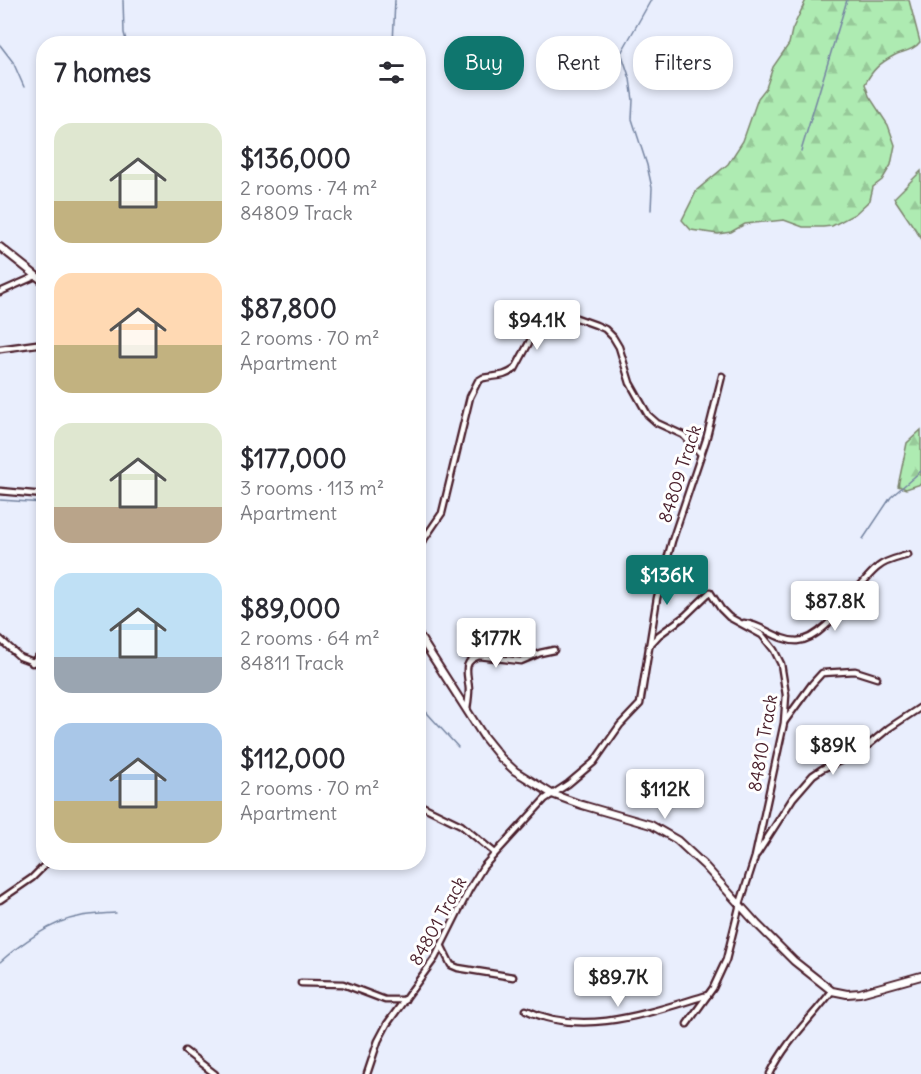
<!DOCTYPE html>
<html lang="en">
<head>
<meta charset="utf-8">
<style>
	:root { --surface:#fff; --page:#f2f2f3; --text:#2b2b33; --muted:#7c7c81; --accent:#0f766e }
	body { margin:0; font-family:Delius,sans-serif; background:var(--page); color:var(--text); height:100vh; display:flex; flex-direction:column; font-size:22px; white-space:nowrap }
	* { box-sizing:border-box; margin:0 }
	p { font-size:20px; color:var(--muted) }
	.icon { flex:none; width:33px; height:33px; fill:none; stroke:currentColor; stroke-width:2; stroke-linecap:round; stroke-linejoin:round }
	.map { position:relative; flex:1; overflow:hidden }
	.drawer { position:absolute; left:36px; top:36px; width:390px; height:834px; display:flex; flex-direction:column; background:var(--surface); border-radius:24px; box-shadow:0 3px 9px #0003 }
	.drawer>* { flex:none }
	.hud { position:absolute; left:444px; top:36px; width:387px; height:54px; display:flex; gap:12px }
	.price { position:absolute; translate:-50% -51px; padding:0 14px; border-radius:6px; background:#fff; color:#222; font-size:20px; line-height:39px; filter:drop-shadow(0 2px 3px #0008) }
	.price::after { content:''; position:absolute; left:50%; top:36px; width:18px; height:14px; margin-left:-9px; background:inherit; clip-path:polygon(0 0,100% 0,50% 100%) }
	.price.selected { background:var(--accent); color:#fff }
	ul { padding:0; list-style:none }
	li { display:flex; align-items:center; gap:18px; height:150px; padding:0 18px }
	li span { display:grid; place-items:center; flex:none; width:168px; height:120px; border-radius:18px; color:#555 }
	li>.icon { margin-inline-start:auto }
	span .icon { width:72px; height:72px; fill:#fffc; stroke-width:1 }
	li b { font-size:26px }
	h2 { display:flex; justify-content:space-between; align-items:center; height:72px; padding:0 18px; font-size:26px }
	.tag { padding:0 21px; border-radius:24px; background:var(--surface); box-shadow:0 3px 9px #0003; font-size:21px; line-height:54px }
	.tag.selected { background:var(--accent); color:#fff }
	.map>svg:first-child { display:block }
	.forest { fill:url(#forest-firs); stroke:#7c856e; stroke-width:1.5 }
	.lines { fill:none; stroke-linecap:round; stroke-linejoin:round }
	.stream { stroke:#7584a1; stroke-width:1.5 }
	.minor-casing { stroke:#4a1f2b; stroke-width:9 }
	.tertiary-casing { stroke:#4a1f2b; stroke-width:10 }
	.minor { stroke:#fff; stroke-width:4.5 }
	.tertiary { stroke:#fff; stroke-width:6 }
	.labels { text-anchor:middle; stroke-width:6; stroke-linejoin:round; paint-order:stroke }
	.street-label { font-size:18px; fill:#4a1f2b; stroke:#fff }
</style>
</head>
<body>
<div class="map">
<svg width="921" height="1074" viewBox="0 0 921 1074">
	<defs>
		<pattern id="forest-firs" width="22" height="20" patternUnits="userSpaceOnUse" patternTransform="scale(1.5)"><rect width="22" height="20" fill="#aeebb2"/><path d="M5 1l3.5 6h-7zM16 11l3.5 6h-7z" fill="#97c999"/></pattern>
	</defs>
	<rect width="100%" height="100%" fill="#e9eefd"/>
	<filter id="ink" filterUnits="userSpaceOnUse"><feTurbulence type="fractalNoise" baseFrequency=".0167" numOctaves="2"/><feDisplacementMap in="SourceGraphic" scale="12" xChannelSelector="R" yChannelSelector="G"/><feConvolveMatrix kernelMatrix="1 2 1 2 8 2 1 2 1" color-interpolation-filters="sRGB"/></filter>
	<g filter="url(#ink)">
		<g class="forest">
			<path d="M806 0H909L920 42C914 50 904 51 895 55 880 63 873 69 865 84L869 96 888 125 895 145 891 165 882 180 873 187 870 200 855 214 832 226 823 227H803L784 220 745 224 731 232 718 234 691 230 682 220 697 190 728 164 743 141 758 98 766 88 773 67 789 44 792 30Z"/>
			<polygon points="921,171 921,238 894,198"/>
			<polygon points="921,430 921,484 906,489 898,486 907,443"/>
		</g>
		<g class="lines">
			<g class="stream">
				<polyline points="123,0 124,33 127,44"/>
				<polyline points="393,44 395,0"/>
				<polyline points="0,45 13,62 24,87"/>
				<polyline points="621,52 630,79 633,100 632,119 647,165 652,188 651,210"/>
				<polyline points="603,85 651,0"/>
				<polyline points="801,151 847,0"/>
				<polyline points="418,406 420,422"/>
				<polyline points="0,500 44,503"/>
				<polyline points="863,539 891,497 921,471"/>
				<polyline points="418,703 458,747"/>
				<path d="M0 962C19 945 52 921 78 917 90 914 103 914 116 913"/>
			</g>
			<g class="minor-casing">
				<g id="minor">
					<polyline points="0,292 36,276"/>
					<polyline points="0,349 44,343"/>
					<polyline points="0,491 44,495"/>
					<path d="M418 548 442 513 470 397 478 381 483 378C497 375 502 378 515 369L547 309 557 311 596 325 605 329 613 337 619 347 630 383 648 415 657 423 683 435 701 454"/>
					<path d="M744 623C763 625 777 641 797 641 828 639 855 585 878 567 886 560 898 558 908 555"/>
					<polyline points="0,639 20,657 44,666"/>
					<polyline points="649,646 659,635 685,616 710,592 721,609 729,617 762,635 774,650 781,664 786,695 784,723 755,857 740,904 726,960 713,988 687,1024"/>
					<polyline points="32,663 44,651"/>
					<path d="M467 709C468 702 469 696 469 689 468 675 461 661 479 656L521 661 540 653 554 650"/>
					<polyline points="785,721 812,684 822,673 855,671 877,678"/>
					<polyline points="418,804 461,825 495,853"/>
					<polyline points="757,854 793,798 813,775 822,769 860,752 889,728 921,707"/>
					<polyline points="0,900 32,878 48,862"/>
					<polyline points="441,945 451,965 458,968 513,977"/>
					<polyline points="301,983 343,984 385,1000 405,1000"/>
					<path d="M526 1010C584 1038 650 1012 708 995"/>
					<polyline points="185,1051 215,1074"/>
					<polyline points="367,1074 378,1041 387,1024 435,958 469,890 483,867 545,799 568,784 594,762 620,725 640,704 657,598 672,541 706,440 722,376"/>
					<path d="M770 1074C786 1041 810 1020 832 991"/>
				</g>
			</g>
			<g class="tertiary-casing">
				<g id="tertiary">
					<polyline points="0,247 44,282"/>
					<polyline points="418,634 484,737 501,758 515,771 552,794 582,805 651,825 677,840 704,865 757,924 794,961 832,991 847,994 860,993 921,976"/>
				</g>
			</g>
			<use href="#minor" class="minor"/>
			<use href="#tertiary" class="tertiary"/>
		</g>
	</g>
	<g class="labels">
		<g class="street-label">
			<text transform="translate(680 474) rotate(-72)" y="6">84809 Track</text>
			<text transform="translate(763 743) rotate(-80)" y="6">84810 Track</text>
			<text transform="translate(438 921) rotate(-61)" y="6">84801 Track</text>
		</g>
	</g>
</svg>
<b class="price" style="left:537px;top:351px">$94.1K</b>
<b class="price selected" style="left:667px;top:606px">$136K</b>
<b class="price" style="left:835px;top:632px">$87.8K</b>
<b class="price" style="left:496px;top:669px">$177K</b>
<b class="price" style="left:833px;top:776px">$89K</b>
<b class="price" style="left:665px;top:820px">$112K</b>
<b class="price" style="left:618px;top:1008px">$89.7K</b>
<div class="hud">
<a class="tag selected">Buy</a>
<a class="tag">Rent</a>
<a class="tag">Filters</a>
</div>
<section class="drawer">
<h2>7 homes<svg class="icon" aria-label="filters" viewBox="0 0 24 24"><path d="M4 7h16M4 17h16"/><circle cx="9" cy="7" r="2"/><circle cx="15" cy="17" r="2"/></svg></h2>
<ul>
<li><span style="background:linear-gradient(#dfe7d0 65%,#c2b280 0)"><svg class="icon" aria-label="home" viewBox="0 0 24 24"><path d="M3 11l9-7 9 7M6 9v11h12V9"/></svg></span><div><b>$136,000</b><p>2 rooms · 74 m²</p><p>84809 Track</p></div></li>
<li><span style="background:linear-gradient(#ffd9b3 60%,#c2b280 0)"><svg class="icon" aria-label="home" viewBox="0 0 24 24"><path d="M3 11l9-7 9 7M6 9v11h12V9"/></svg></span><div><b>$87,800</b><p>2 rooms · 70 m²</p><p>Apartment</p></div></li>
<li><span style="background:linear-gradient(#dfe7d0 70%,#b9a48a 0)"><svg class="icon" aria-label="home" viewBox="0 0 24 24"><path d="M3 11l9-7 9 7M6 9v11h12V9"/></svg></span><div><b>$177,000</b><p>3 rooms · 113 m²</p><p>Apartment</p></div></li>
<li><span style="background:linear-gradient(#bfe0f5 70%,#9aa5b1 0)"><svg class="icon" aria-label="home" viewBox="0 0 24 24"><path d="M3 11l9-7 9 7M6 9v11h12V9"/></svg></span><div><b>$89,000</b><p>2 rooms · 64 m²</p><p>84811 Track</p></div></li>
<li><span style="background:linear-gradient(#a9c7e8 65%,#c2b280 0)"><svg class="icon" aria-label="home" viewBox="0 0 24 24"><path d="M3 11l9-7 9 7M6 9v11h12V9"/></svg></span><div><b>$112,000</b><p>2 rooms · 70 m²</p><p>Apartment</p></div></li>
</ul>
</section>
</div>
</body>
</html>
